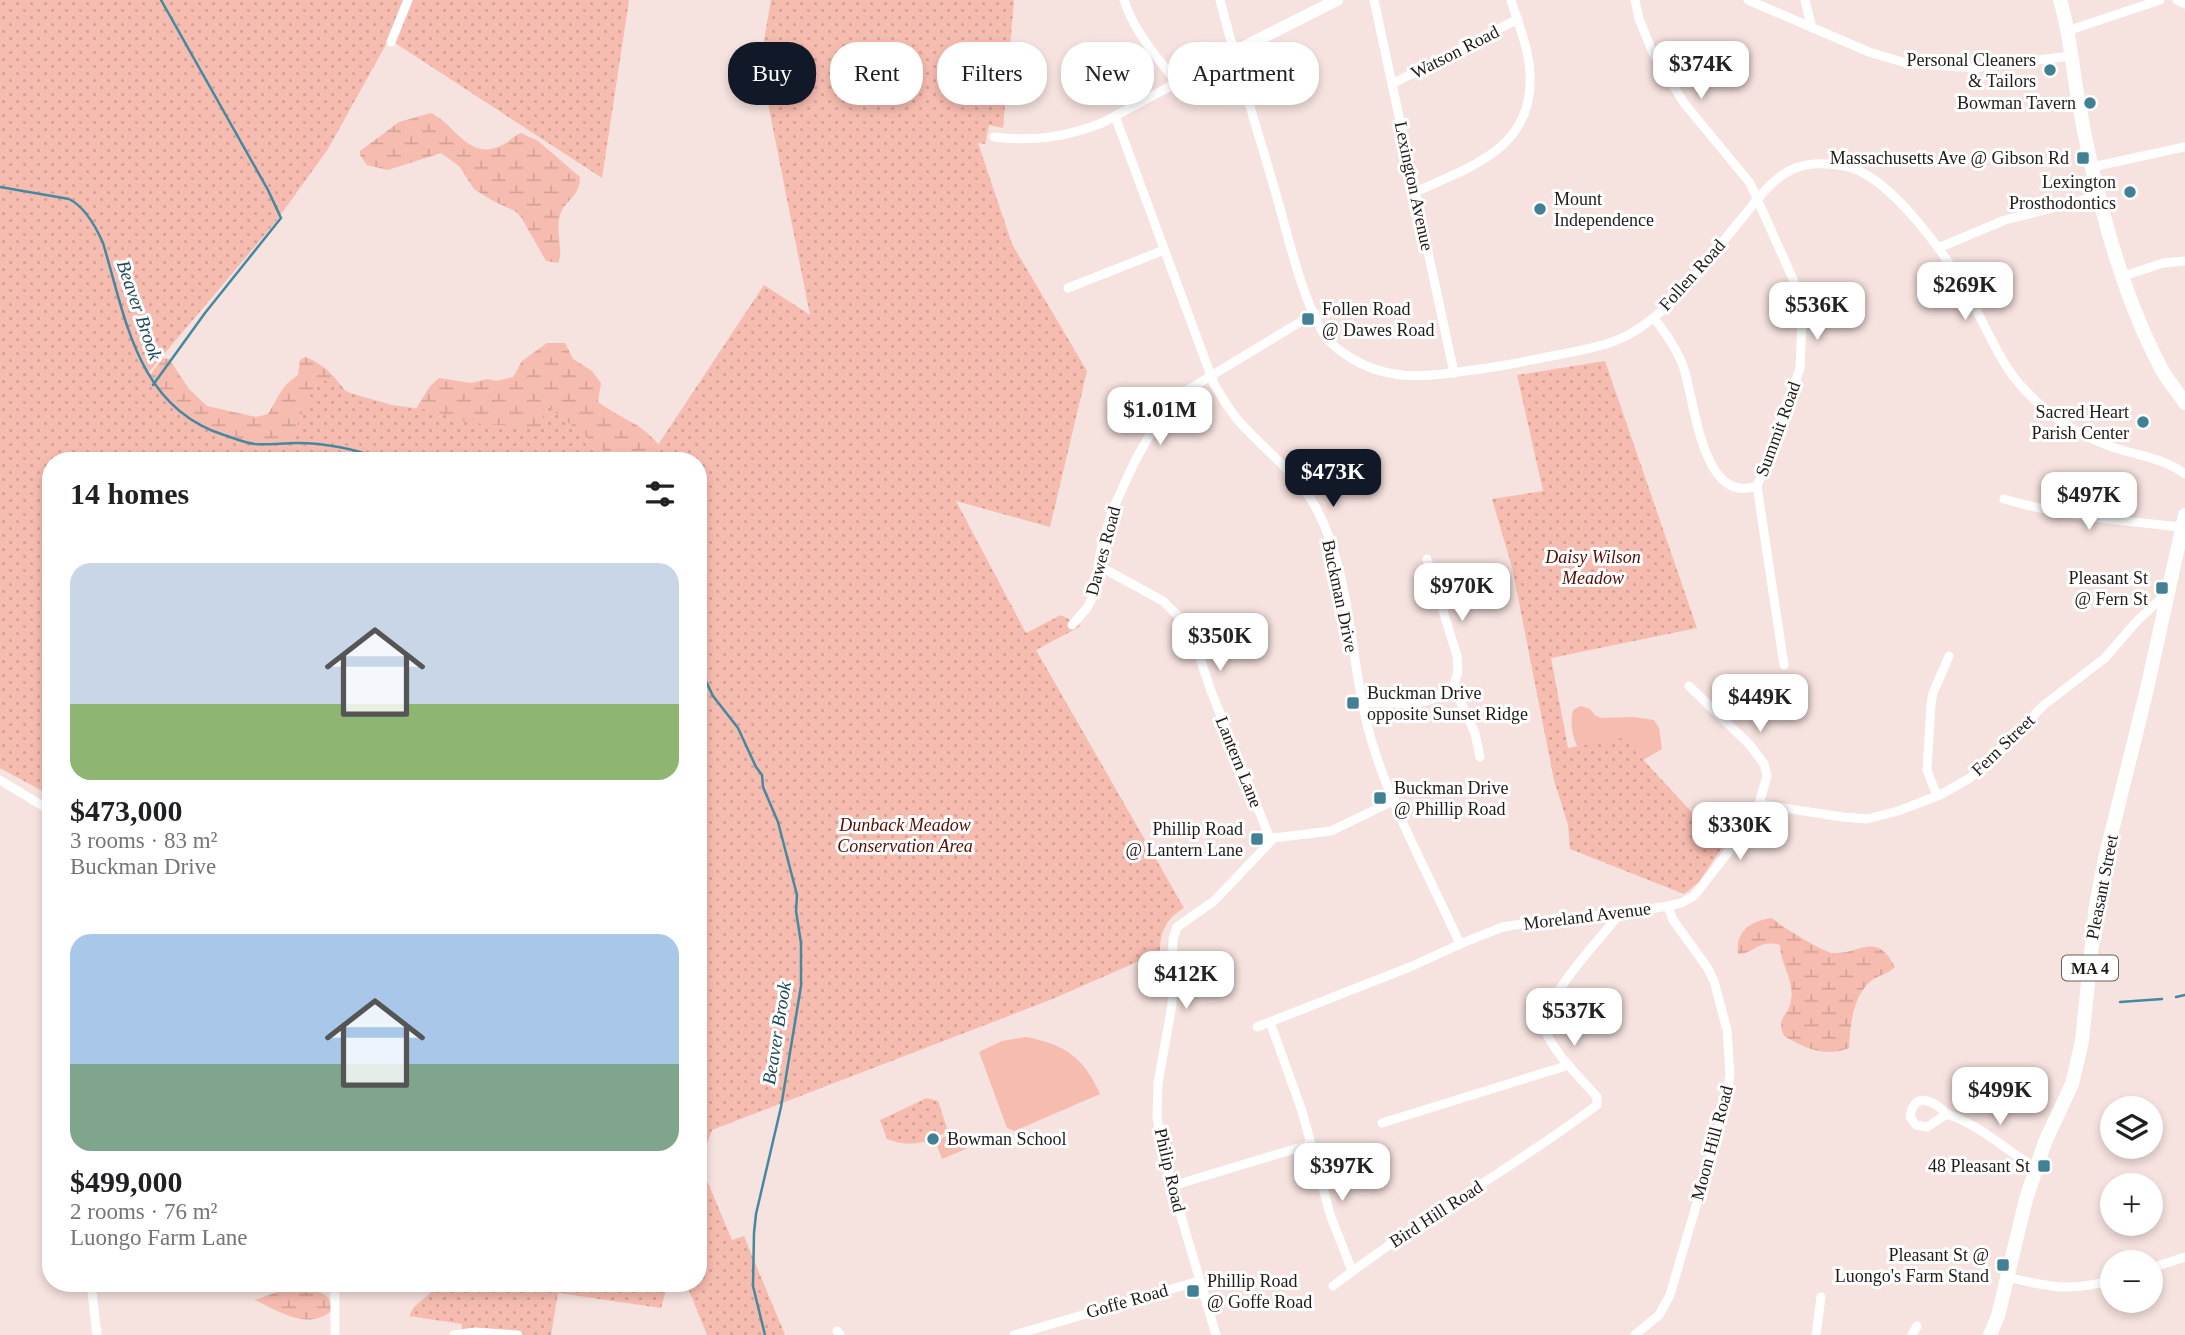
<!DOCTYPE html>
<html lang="en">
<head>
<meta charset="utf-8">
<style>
	:root { --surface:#fff; --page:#f2f2f2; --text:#202124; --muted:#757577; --accent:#111827 }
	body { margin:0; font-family:"Times New Roman",serif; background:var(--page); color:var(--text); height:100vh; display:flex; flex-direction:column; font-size:26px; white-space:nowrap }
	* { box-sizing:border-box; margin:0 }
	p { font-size:23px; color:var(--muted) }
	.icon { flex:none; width:38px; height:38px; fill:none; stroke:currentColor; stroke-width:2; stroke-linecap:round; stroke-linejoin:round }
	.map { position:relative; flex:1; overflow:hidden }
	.details { position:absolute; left:42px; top:452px; width:665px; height:840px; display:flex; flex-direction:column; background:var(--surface); border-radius:28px; box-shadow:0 4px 10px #0003 }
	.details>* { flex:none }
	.hud { position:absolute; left:728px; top:42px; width:665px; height:63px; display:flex; gap:14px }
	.tools { position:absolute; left:2100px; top:1096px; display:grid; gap:14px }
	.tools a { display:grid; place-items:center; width:63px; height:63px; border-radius:50%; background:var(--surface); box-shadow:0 4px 10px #0003; font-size:35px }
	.price { position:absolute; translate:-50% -60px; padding:0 16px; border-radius:14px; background:#fff; color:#222; font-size:23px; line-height:46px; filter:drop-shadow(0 2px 4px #0008) }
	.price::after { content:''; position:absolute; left:50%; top:42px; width:21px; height:16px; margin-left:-10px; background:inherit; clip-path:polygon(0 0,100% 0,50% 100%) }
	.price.current { background:var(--accent); color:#fff }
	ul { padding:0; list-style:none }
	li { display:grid; align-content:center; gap:14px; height:371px; padding:0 28px }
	li span { display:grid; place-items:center; height:217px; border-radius:21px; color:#555 }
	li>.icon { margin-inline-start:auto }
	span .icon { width:126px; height:126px; fill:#fffc; stroke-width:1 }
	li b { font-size:30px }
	h2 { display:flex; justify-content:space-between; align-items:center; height:84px; padding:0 28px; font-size:30px }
	.tag { padding:0 24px; border-radius:28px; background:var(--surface); box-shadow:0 4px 10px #0003; font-size:24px; line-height:63px }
	.tag.current { background:var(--accent); color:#fff }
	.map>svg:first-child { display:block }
	.green { fill:#f7bcb0 }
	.wetland { fill:url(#wetland-marsh) }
	.park { fill:url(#park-dots) }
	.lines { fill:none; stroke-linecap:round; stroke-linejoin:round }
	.stream { stroke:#44899f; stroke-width:2.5 }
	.street { stroke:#fff; stroke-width:9 }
	.secondary { stroke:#fff; stroke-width:12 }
	.primary { stroke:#fff; stroke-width:14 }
	.poi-dot { fill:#418095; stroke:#fff; stroke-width:2.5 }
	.labels { text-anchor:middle; stroke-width:6; stroke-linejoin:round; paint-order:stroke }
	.shield { fill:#fff; stroke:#645f5d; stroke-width:2 }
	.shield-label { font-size:16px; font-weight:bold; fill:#211a18 }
	.street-label { font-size:18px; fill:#211a18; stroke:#fff }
	.poi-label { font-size:18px; fill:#211a18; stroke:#fff; text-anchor:end }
	.park-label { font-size:18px; font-style:italic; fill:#560c04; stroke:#fff }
	.water-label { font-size:19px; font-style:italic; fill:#1d4957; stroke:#fff }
</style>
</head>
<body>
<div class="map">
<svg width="2185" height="1335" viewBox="0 0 2185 1335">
	<defs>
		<pattern id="wetland-marsh" width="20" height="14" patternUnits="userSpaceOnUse" patternTransform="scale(1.75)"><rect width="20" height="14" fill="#f7bcb0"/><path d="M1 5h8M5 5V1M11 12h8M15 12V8" fill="none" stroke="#d3a197"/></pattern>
		<pattern id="park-dots" width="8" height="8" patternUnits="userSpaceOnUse" patternTransform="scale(1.75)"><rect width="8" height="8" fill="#f7bcb0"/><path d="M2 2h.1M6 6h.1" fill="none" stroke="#d3a197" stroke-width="1.8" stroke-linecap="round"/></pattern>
	</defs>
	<rect width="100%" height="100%" fill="#f6e2de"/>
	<g class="green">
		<path d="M1581 706 1590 709 1595 715 1601 718 1633 717 1654 720 1659 728 1662 749 1636 764 1583 758C1574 742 1569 728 1573 710Z"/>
		<path d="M1026 1037C1066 1045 1083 1057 1100 1094L1014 1131 1007 1128 979 1052 1002 1041Z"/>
		<polygon points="959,1131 966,1149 942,1159 935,1141"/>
	</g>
	<g class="wetland">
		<path d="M431 113C456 125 469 162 502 145 509 142 513 136 521 133L538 141 580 177C579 199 566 198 560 215 555 231 564 252 558 263L546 261 521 217 515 211 493 201 474 189 459 166 441 153 388 170 367 165 360 155V151L399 122Z"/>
		<path d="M547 343H565L573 359 592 371 601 383 598 402C609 410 619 415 631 422 647 430 661 446 671 460H175L180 419 150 375 163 358 169 359 189 389 207 406 256 417 268 414C279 397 280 387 298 375L300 360 305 357C327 365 339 381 351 400L414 412 430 386 439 378 471 383 487 379 496 381 513 377 522 361Z"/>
		<path d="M1772 918C1777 924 1825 953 1833 953 1860 955 1876 930 1895 967 1885 976 1880 974 1871 981 1853 995 1850 1026 1849 1048 1825 1058 1805 1048 1784 1036 1775 1015 1789 1018 1791 1000 1795 981 1780 964 1780 945 1757 939 1755 954 1738 954 1735 931 1751 921 1772 918Z"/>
		<path d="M302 1290C317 1291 333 1292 331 1311 307 1331 278 1311 255 1300L280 1291Z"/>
	</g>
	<g class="park">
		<path d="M0 0H629L602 178 389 39 328 149 274 224 149 372C176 425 235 442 288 446L318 377 350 393 392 405 429 410 471 423 540 428 546 405 616 460H51V769L43 786 48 794 0 768Z"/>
		<path d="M771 0H1014L1003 128 989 125 985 144 978 143 1012 244 1087 371 1050 527 956 501 1026 633 1061 615 1081 626 1036 650 1184 908C1166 919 1160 931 1160 952L1050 1000 712 1130 700 1164 732 1240 744 1236 785 1335H707L686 1283H698V460H648L764 285 810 315 760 63Z"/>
		<polygon points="1605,361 1697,628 1551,658 1568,748 1623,738 1723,846 1699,882 1684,894 1570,849 1568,825 1554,780 1512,567 1492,499 1543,491 1517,375"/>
		<path d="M927 1098 938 1101 948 1131C928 1143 909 1148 887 1139L880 1120Z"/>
		<polygon points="442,1283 668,1283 661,1308 558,1293 551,1335 461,1335 462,1324 409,1316 414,1307"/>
	</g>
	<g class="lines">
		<g class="stream">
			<path d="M0 187 69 199C85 207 96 227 103 243 126 319 137 407 224 435 234 438 245 443 255 444 268 445 283 443 297 443 327 443 358 450 385 460"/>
			<polyline points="153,385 205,313 281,218 268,190 161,0"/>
			<polyline points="698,672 703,675 713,696 738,728 756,767 762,775 763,787 778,822 797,895 796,911 801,943 801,986 781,1107 756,1214 754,1233 753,1286 765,1335"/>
			<polyline points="2176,997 2185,995"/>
			<polyline points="2120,1002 2162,999"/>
		</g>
		<g class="street">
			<path d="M1124 0C1134 32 1157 57 1177 83"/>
			<path d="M1220 0C1237 67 1259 134 1278 201 1289 240 1302 297 1322 331 1326 338 1335 347 1342 352 1384 383 1426 377 1473 370 1500 367 1526 361 1552 356 1577 351 1605 347 1628 335 1674 311 1710 256 1743 217 1758 199 1773 177 1795 168 1811 162 1829 163 1845 166 1891 175 1950 260 1971 300 1985 325 1996 353 2013 376 2039 410 2077 436 2118 449 2141 456 2165 459 2185 474"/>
			<polyline points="1374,0 1454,373"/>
			<polyline points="1635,0 1639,19 1653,53 1684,103 1750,183 1793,279 1802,319 1800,368 1775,444 1757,486 1784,665"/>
			<polyline points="1748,0 1869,52 1906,63 1973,68 2071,56"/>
			<polyline points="1805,0 1812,28"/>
			<polyline points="2177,0 2185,4"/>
			<polyline points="2067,31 2160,0"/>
			<polyline points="391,42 408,0"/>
			<polyline points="1392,84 1518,19"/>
			<path d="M1115 116 1214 384C1221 396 1228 408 1237 419 1262 448 1296 472 1315 506 1353 575 1349 664 1371 739 1392 810 1430 877 1460 944"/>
			<path d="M994 137C1033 142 1066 137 1102 123L1234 52"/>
			<polyline points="2092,167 2185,147"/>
			<path d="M1415 192C1471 167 1534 148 1530 74 1529 48 1518 24 1511 0"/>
			<polyline points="1938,248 2005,220 2099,196"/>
			<polyline points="2124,276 2163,263 2185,261"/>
			<polyline points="1068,288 1164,250"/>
			<path d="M1654 318C1665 333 1678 350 1684 369 1695 402 1702 506 1757 486"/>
			<path d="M2004 499C2062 516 2122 521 2182 527"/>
			<polyline points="1427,559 1457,656 1458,672 1453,686"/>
			<polyline points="1099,566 1163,601 1181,619 1198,652 1211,691 1271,841"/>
			<polyline points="1072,625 1087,608 1094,594 1101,549 1112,511 1135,461 1157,422 1181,394 1315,313"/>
			<path d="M1362 703C1399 700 1421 713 1453 686L1475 733 1480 757"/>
			<polyline points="0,780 51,811"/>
			<polyline points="1937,796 1927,770 1931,704 1933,693 1949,656"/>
			<polyline points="1759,804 1842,817 1867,819 1898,811 1940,795 1970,778 2044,705 2105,658 2136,622 2167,593"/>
			<polyline points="1270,1022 1302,1111 1330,1214 1352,1271"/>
			<polyline points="1257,1027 1410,967 1467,941 1503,927 1559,918 1620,914 1668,906 1681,903 1694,896 1729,851 1759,804 1767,776 1764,764 1750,745 1689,686"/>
			<path d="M1947 1114C1934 1101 1914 1090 1910 1117L1916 1125 1927 1127 1947 1114C1982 1126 2005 1150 2037 1169"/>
			<polyline points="1382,1123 1569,1065"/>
			<polyline points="1172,1186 1311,1144"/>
			<polyline points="2151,1268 2185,1257"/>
			<path d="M2007 1277C2048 1287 2070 1292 2112 1280"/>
			<polyline points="91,1283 97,1335"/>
			<path d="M1333 1286C1418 1220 1512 1169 1597 1105V1097C1578 1075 1553 1053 1543 1025 1550 991 1598 941 1620 914"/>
			<polyline points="837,1331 840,1335"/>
			<polyline points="335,1335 335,1283"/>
			<polyline points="454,1335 475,1332 518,1335"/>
			<polyline points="1014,1335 1199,1281"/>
			<polyline points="1216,1335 1163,1155 1157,1116 1158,1083 1172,1005 1173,939 1177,927 1214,901 1274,838 1331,831 1395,800"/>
			<polyline points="1635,1335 1659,1315 1670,1295 1724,1110 1730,1075 1727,1030 1714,981 1707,967 1673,920 1668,906"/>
			<polyline points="1816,1335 1821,1297"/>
			<polyline points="1912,1335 1917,1326"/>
		</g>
		<polyline class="secondary" points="1234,52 1337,0"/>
		<g class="primary">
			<path d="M2060 0C2070 32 2072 66 2078 99 2093 185 2120 291 2161 368 2167 380 2177 391 2185 403"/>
			<polyline points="1990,1335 1998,1316 2026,1199 2045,1142 2072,1084 2082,1041 2096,905 2104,863 2147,689 2185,515"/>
		</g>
	</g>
	<g class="poi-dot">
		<circle cx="2050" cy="70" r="7"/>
		<circle cx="2090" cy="103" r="7"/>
		<rect x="2076" y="151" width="14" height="14" rx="3.5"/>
		<circle cx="2130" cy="192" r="7"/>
		<circle cx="1540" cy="209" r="7"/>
		<rect x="1301" y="312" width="14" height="14" rx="3.5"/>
		<circle cx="2143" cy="422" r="7"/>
		<rect x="2155" y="581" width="14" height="14" rx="3.5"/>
		<rect x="1346" y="696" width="14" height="14" rx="3.5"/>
		<rect x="1373" y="791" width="14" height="14" rx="3.5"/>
		<rect x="1250" y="832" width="14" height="14" rx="3.5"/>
		<circle cx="933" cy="1139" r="7"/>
		<rect x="2037" y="1159" width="14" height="14" rx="3.5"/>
		<rect x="1996" y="1258" width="14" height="14" rx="3.5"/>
		<rect x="1186" y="1284" width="14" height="14" rx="3.5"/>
	</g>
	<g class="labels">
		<rect class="shield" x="2062" y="955.5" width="56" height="25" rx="5"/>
		<g class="shield-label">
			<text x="2090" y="974">MA 4</text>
		</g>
		<g class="street-label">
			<text transform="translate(1455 52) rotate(-27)" y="6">Watson Road</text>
			<text transform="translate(1414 186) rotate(78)" y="6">Lexington Avenue</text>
			<text transform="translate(1692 275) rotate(-48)" y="6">Follen Road</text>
			<text transform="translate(1778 429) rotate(-70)" y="6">Summit Road</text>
			<text transform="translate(1103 551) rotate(-75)" y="6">Dawes Road</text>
			<text transform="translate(1340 596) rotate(78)" y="6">Buckman Drive</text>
			<text transform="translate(2003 745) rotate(-44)" y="6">Fern Street</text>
			<text transform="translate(1239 762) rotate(68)" y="6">Lantern Lane</text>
			<text transform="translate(2102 887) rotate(-79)" y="6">Pleasant Street</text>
			<text transform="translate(1587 916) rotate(-7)" y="6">Moreland Avenue</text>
			<text transform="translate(1712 1143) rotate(-75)" y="6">Moon Hill Road</text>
			<text transform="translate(1170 1170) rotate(77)" y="6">Philip Road</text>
			<text transform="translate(1436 1214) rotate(-33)" y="6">Bird Hill Road</text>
			<text transform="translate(1127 1301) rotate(-16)" y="6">Goffe Road</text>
		</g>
		<g class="poi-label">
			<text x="2036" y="66">Personal Cleaners<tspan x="2036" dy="21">&amp; Tailors</tspan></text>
			<text x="2076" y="109">Bowman Tavern</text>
			<text x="2069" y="164">Massachusetts Ave @ Gibson Rd</text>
			<text x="2116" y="188">Lexington<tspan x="2116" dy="21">Prosthodontics</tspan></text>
			<text x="1554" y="205" text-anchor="start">Mount<tspan x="1554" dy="21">Independence</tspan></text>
			<text x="1322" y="315" text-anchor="start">Follen Road<tspan x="1322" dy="21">@ Dawes Road</tspan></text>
			<text x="2129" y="418">Sacred Heart<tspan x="2129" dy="21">Parish Center</tspan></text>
			<text x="2148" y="584">Pleasant St<tspan x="2148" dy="21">@ Fern St</tspan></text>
			<text x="1367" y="699" text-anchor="start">Buckman Drive<tspan x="1367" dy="21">opposite Sunset Ridge</tspan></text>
			<text x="1394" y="794" text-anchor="start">Buckman Drive<tspan x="1394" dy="21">@ Phillip Road</tspan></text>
			<text x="1243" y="835">Phillip Road<tspan x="1243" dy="21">@ Lantern Lane</tspan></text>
			<text x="947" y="1145" text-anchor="start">Bowman School</text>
			<text x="2030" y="1172">48 Pleasant St</text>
			<text x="1989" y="1261">Pleasant St @<tspan x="1989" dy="21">Luongo's Farm Stand</tspan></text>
			<text x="1207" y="1287" text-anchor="start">Phillip Road<tspan x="1207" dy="21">@ Goffe Road</tspan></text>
		</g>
		<g class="park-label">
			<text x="1593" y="563">Daisy Wilson<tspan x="1593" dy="21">Meadow</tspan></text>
			<text x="905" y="831">Dunback Meadow<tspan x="905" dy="21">Conservation Area</tspan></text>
		</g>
		<g class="water-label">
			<text transform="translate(140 310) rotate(71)" y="7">Beaver Brook</text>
			<text transform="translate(776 1033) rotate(-81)" y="7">Beaver Brook</text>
		</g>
	</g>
</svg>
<div class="tools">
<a><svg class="icon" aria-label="layers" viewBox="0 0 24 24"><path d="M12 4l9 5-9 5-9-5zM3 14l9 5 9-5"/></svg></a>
<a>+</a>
<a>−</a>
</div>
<b class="price" style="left:1701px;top:101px">$374K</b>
<b class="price" style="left:1965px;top:322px">$269K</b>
<b class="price" style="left:1817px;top:342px">$536K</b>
<b class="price" style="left:1160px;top:447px">$1.01M</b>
<b class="price current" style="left:1333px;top:509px">$473K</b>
<b class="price" style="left:2089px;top:532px">$497K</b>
<b class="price" style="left:1462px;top:623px">$970K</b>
<b class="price" style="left:1220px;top:673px">$350K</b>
<b class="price" style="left:1760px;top:734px">$449K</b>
<b class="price" style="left:1740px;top:862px">$330K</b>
<b class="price" style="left:1186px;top:1011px">$412K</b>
<b class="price" style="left:1574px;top:1048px">$537K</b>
<b class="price" style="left:2000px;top:1127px">$499K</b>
<b class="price" style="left:1342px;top:1203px">$397K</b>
<div class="hud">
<a class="tag current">Buy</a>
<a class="tag">Rent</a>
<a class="tag">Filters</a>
<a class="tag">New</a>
<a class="tag">Apartment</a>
</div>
<section class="details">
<h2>14 homes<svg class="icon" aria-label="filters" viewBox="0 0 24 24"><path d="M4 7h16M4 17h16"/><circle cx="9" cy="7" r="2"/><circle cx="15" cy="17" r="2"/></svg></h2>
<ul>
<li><span style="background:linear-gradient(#c9d6e8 65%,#8fb573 0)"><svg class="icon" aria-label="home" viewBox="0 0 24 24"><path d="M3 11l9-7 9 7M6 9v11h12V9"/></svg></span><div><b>$473,000</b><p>3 rooms · 83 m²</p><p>Buckman Drive</p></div></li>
<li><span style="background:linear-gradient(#a9c7e8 60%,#7fa58c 0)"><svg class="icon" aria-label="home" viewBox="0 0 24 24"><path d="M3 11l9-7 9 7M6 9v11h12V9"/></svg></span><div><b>$499,000</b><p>2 rooms · 76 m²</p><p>Luongo Farm Lane</p></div></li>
</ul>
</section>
</div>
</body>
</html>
